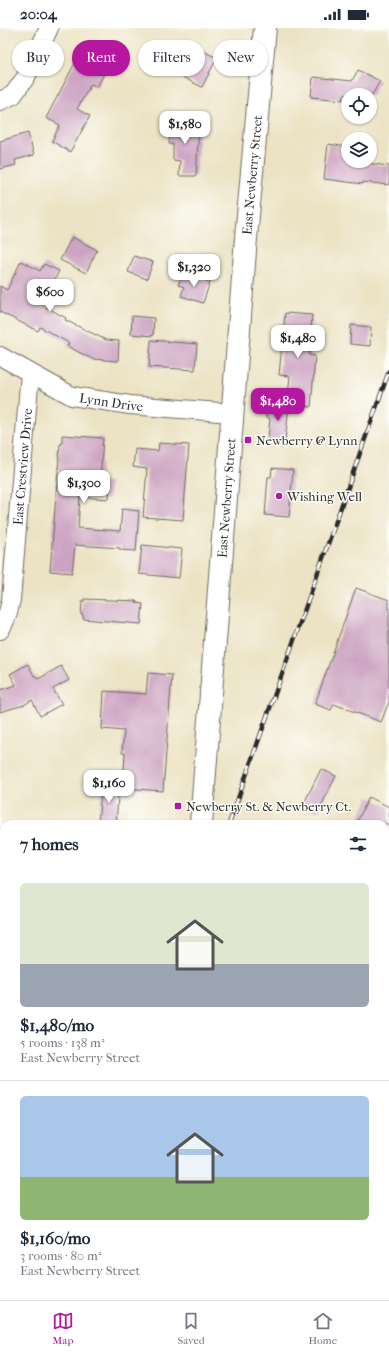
<!DOCTYPE html>
<html lang="en">
<head>
<meta charset="utf-8">
<style>
	:root { --surface:#fff; --page:#f6f6f7; --text:#1f2937; --muted:#747a83; --line:#e0e1e3; --accent:#b5179e }
	body { margin:0; font-family:"IM FELL French Canon",serif; background:var(--page); color:var(--text); height:100vh; display:flex; flex-direction:column; font-size:15px; white-space:nowrap }
	* { box-sizing:border-box; margin:0 }
	p { font-size:13px; color:var(--muted) }
	.icon { flex:none; width:22px; height:22px; fill:none; stroke:currentColor; stroke-width:2; stroke-linecap:round; stroke-linejoin:round }
	.map { position:relative; flex:1; overflow:hidden }
	.sheet { position:absolute; left:0px; top:792px; width:389px; height:480px; display:flex; flex-direction:column; background:var(--surface); border-radius:12px 12px 0 0; box-shadow:0 1px 3px #0004 }
	.sheet>* { flex:none }
	.guide { position:absolute; left:12px; top:12px; width:365px; height:36px; display:flex; gap:8px }
	.fabs { position:absolute; left:341px; top:60px; display:grid; gap:8px }
	.fabs a { display:grid; place-items:center; width:36px; height:36px; border-radius:50%; background:var(--surface); box-shadow:0 1px 3px #0004; font-size:20px }
	.price { position:absolute; translate:-50% -34px; padding:0 9px; border-radius:8px; background:#fff; color:#222; font-size:13px; line-height:26px; filter:drop-shadow(0 1px 2px #0008) }
	.price::after { content:''; position:absolute; left:50%; top:24px; width:12px; height:9px; margin-left:-6px; background:inherit; clip-path:polygon(0 0,100% 0,50% 100%) }
	.price.current { background:var(--accent); color:#fff }
	ul { padding:0; list-style:none }
	li { display:grid; align-content:center; gap:8px; height:212px; padding:0 20px }
	li+li { border-top:1px solid var(--line) }
	li span { display:grid; place-items:center; height:124px; border-radius:6px; color:#555 }
	li>.icon { margin-inline-start:auto }
	span .icon { width:72px; height:72px; fill:#fffc; stroke-width:1 }
	li b { font-size:17px }
	h2 { display:flex; justify-content:space-between; align-items:center; height:48px; padding:0 20px; font-size:17px }
	.pill { padding:0 14px; border-radius:18px; background:var(--surface); box-shadow:0 1px 3px #0004; font-size:14px; line-height:36px }
	.pill.current { background:var(--accent); color:#fff }
	.status { display:flex; justify-content:space-between; align-items:center; height:28px; padding:0 20px; background:var(--surface); direction:ltr }
	.status svg { height:11px; fill:currentColor }
	.tab-bar { display:flex; justify-content:space-around; align-items:center; height:56px; border-top:1px solid var(--line); background:var(--surface); font-size:11px; color:var(--muted) }
	.tab-bar a { display:grid; justify-items:center; gap:2px }
	.tab-bar .current { color:var(--accent) }
	.map>svg:first-child { display:block }
	.building { fill:#cca4c3 }
	.lines { fill:none; stroke-linecap:round; stroke-linejoin:round }
	.minor-casing { stroke:#6f6b61; stroke-width:20 }
	.secondary-casing { stroke:#6f6b61; stroke-width:24 }
	.minor { stroke:#fff; stroke-width:18 }
	.secondary { stroke:#fff; stroke-width:22 }
	.rail-casing { stroke:#2b2b2b; stroke-width:4.5 }
	.rail { stroke:#fdfcf7; stroke-width:3; stroke-dasharray:9; stroke-linecap:butt }
	.poi-dot { fill:#b5179e; stroke:#fdfcf7; stroke-width:1.5 }
	.labels { text-anchor:middle; stroke-width:3; stroke-linejoin:round; paint-order:stroke }
	.street-label { font-size:13px; fill:#2b2b2b; stroke:#fdfcf7 }
	.poi-label { font-size:13px; fill:#2b2b2b; stroke:#fdfcf7; text-anchor:start }
</style>
</head>
<body>
<div class="status"><b>20:04</b><svg viewBox="0 0 49 12"><path d="M0 12V9h3v3zM5 12V6h3v6zM10 12V3h3v9zM15 12V0h3v12zM26 1h20v11H26zM47 4h2v5h-2z"/></svg></div>
<div class="map">
<svg width="389" height="1272" viewBox="0 0 389 1272">
	<rect width="100%" height="100%" fill="#fdfcf7"/>
	<filter id="ink" filterUnits="userSpaceOnUse"><feTurbulence type="fractalNoise" baseFrequency=".025" numOctaves="2"/><feDisplacementMap in="SourceGraphic" scale="8" xChannelSelector="R" yChannelSelector="G"/><feConvolveMatrix kernelMatrix="1 2 1 2 8 2 1 2 1" color-interpolation-filters="sRGB"/></filter>
	<filter id="wash" filterUnits="userSpaceOnUse"><feTurbulence type="fractalNoise" baseFrequency=".012" numOctaves="4" result="noise"/><feDisplacementMap in="SourceGraphic" scale="16" xChannelSelector="R" yChannelSelector="G"/><feGaussianBlur stdDeviation="0.9" result="paint"/><feColorMatrix in="noise" values="0 0 0 0 0 0 0 0 0 0 0 0 0 0 0 0 0 1.4 0 .05"/><feComposite in="paint" operator="in"/></filter>
	<g filter="url(#wash)">
		<rect width="100%" height="100%" fill="#ece3c4"/>
		<g id="blocks">
			<g class="building">
				<polygon points="90,17 113,29 97,59 91,56 77,81 90,88 70,124 52,113 60,97 46,90 75,35 79,37"/>
				<polygon points="193,18 217,30 202,59 178,47 182,39 177,35 182,24 188,27"/>
				<polygon points="358,42 380,53 372,67 344,67 343,72 311,69 313,49 352,53"/>
				<polygon points="171,89 196,91 195,100 199,100 196,148 179,148 180,133 173,132 173,116 169,116"/>
				<polygon points="28,105 34,127 15,132 16,137 0,141 0,113"/>
				<polygon points="328,116 348,119 348,133 366,133 366,135 389,138 389,157 363,154 363,156 324,151"/>
				<polygon points="72,209 97,222 86,245 60,232"/>
				<polygon points="134,228 153,234 147,251 128,244"/>
				<polygon points="21,233 40,243 44,236 59,243 42,277 66,290 65,292 106,312 119,313 118,333 92,331 67,318 69,315 40,299 38,303 0,284 0,258 7,262"/>
				<polygon points="183,245 210,254 203,275 181,268 184,259 178,257"/>
				<polygon points="285,285 312,287 309,327 315,328 311,379 287,376 290,348 279,347"/>
				<polygon points="132,288 154,290 153,308 131,306"/>
				<polygon points="351,297 371,299 370,318 350,316"/>
				<polygon points="151,312 197,316 195,342 149,339"/>
				<polygon points="267,376 289,378 285,413 268,411 270,390 266,390"/>
				<polygon points="62,407 103,410 100,453 110,454 109,471 80,469 78,500 120,503 122,481 139,483 136,523 120,522 120,520 75,517 72,545 50,543 60,416 62,416"/>
				<polygon points="159,415 189,417 183,492 143,489 147,441 133,439 135,421 158,423"/>
				<polygon points="272,440 293,442 289,489 265,487 268,449 271,449"/>
				<polygon points="142,517 182,521 179,550 139,546"/>
				<polygon points="356,560 389,572 389,674 381,694 334,676 331,682 315,676"/>
				<polygon points="84,571 137,573 136,575 143,576 141,596 83,591 83,587 81,587 82,574 84,574"/>
				<polygon points="28,636 34,648 36,648 38,651 61,638 69,652 53,661 62,676 40,688 32,672 24,677 0,684 0,662 16,657 10,646"/>
				<polygon points="148,645 172,647 163,763 123,760 125,725 122,725 124,703 102,701 104,663 146,666"/>
				<polygon points="321,741 336,748 318,784 303,777"/>
				<polygon points="102,754 119,756 116,796 98,796"/>
				<polygon points="369,769 389,779 389,796 356,796"/>
			</g>
		</g>
	</g>
	<g filter="url(#ink)">
		<use href="#blocks" fill-opacity="0" stroke="#6f6b61" stroke-width="1"/>
		<g class="lines">
			<g class="minor-casing">
				<g id="minor">
					<polyline points="0,73 13,67 26,49 49,0"/>
					<path id="s1" d="M0 328 72 368 130 377 232 385"/>
					<path id="s2" d="M0 602C6 594 9 582 11 572L30 345"/>
					<polyline points="0,897 4,898"/>
					<polyline points="221,1268 268,1272"/>
					<polyline points="388,1272 389,1265"/>
				</g>
			</g>
			<g class="secondary-casing">
				<g id="secondary">
					<path id="s3" d="M201 796 246 210 265 0"/>
					<polyline points="165,1272 165,1268"/>
				</g>
			</g>
			<use href="#minor" class="minor"/>
			<use href="#secondary" class="secondary"/>
			<g class="rail-casing">
				<g id="rail">
					<polyline points="229,796 389,343"/>
					<polyline points="62,1272 63,1268"/>
				</g>
			</g>
			<use href="#rail" class="rail"/>
		</g>
	</g>
	<g class="poi-dot">
		<rect x="244" y="408" width="8" height="8" rx="2"/>
		<circle cx="279" cy="468" r="4"/>
		<rect x="174" y="774" width="8" height="8" rx="2"/>
	</g>
	<g class="labels">
		<g class="street-label">
			<text dy="5" stroke="none"><textPath href="#s3" startOffset="651">East Newberry Street</textPath></text>
			<text dy="5" stroke="none"><textPath href="#s1" startOffset="122">Lynn Drive</textPath></text>
			<text dy="5" stroke="none"><textPath href="#s2" startOffset="166">East Crestview Drive</textPath></text>
			<text dy="5" stroke="none"><textPath href="#s3" startOffset="327">East Newberry Street</textPath></text>
		</g>
		<g class="poi-label">
			<text x="256" y="417">Newberry @ Lynn</text>
			<text x="287" y="473">Wishing Well</text>
			<text x="186" y="783">Newberry St. &amp; Newberry Ct.</text>
		</g>
	</g>
</svg>
<div class="fabs">
<a><svg class="icon" aria-label="locate" viewBox="0 0 24 24"><circle cx="12" cy="12" r="6"/><path d="M12 2v4M12 18v4M2 12h4M18 12h4"/></svg></a>
<a><svg class="icon" aria-label="layers" viewBox="0 0 24 24"><path d="M12 4l9 5-9 5-9-5zM3 14l9 5 9-5"/></svg></a>
</div>
<b class="price" style="left:185px;top:117px">$1,580</b>
<b class="price" style="left:194px;top:260px">$1,320</b>
<b class="price" style="left:50px;top:285px">$600</b>
<b class="price" style="left:298px;top:331px">$1,480</b>
<b class="price current" style="left:278px;top:394px">$1,480</b>
<b class="price" style="left:84px;top:476px">$1,300</b>
<b class="price" style="left:109px;top:776px">$1,160</b>
<div class="guide">
<a class="pill">Buy</a>
<a class="pill current">Rent</a>
<a class="pill">Filters</a>
<a class="pill">New</a>
</div>
<section class="sheet">
<h2>7 homes<svg class="icon" aria-label="filters" viewBox="0 0 24 24"><path d="M4 7h16M4 17h16"/><circle cx="9" cy="7" r="2"/><circle cx="15" cy="17" r="2"/></svg></h2>
<ul>
<li><span style="background:linear-gradient(#dfe7d0 65%,#9aa5b1 0)"><svg class="icon" aria-label="home" viewBox="0 0 24 24"><path d="M3 11l9-7 9 7M6 9v11h12V9"/></svg></span><div><b>$1,480/mo</b><p>5 rooms · 138 m²</p><p>East Newberry Street</p></div></li>
<li><span style="background:linear-gradient(#a9c7e8 65%,#8fb573 0)"><svg class="icon" aria-label="home" viewBox="0 0 24 24"><path d="M3 11l9-7 9 7M6 9v11h12V9"/></svg></span><div><b>$1,160/mo</b><p>3 rooms · 80 m²</p><p>East Newberry Street</p></div></li>
</ul>
</section>
</div>
<nav class="tab-bar">
<a class="current"><svg class="icon" aria-label="map" viewBox="0 0 24 24"><path d="M3 6l6-2 6 2 6-2v14l-6 2-6-2-6 2zM9 4v14M15 6v14"/></svg>Map</a>
<a><svg class="icon" aria-label="saved" viewBox="0 0 24 24"><path d="M7 4h10v16l-5-4-5 4z"/></svg>Saved</a>
<a><svg class="icon" aria-label="home" viewBox="0 0 24 24"><path d="M3 11l9-7 9 7M6 9v11h12V9"/></svg>Home</a>
</nav>
</body>
</html>
